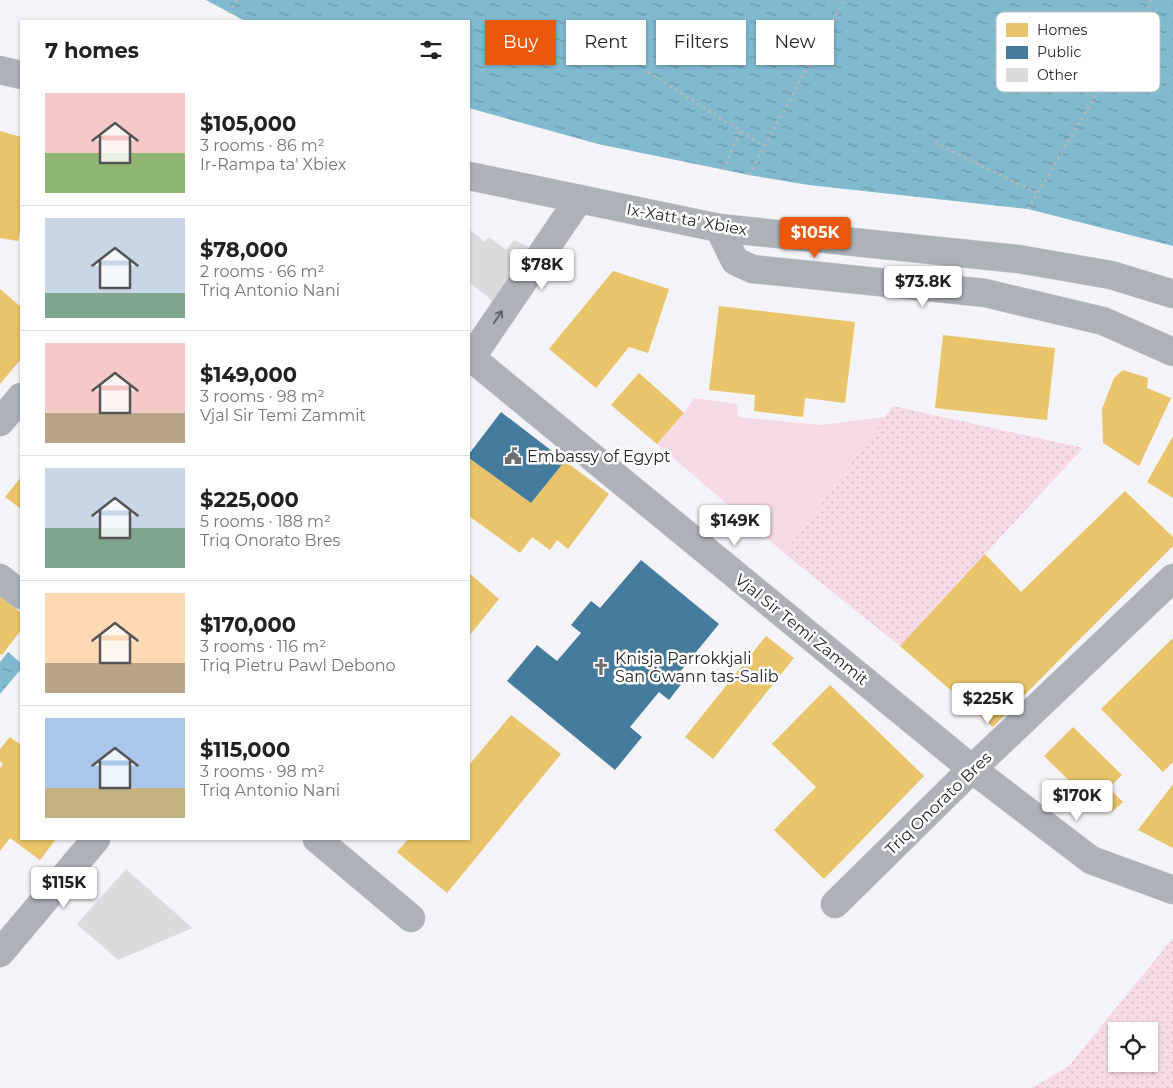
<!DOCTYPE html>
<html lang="en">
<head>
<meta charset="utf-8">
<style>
	:root { --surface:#fff; --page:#f6f6f6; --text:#222; --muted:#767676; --line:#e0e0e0; --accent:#ea580c }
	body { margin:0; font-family:Montserrat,sans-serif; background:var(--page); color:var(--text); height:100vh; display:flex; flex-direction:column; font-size:19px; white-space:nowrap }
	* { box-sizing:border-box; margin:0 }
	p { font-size:16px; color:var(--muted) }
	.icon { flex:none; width:28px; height:28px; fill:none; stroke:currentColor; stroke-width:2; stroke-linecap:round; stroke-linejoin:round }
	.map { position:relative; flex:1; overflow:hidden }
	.sheet { position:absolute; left:20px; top:20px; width:450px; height:820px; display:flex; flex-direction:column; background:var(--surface); border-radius:0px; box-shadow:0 1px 4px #0004 }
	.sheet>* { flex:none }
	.banner { position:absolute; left:485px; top:20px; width:475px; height:45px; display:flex; gap:10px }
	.controls { position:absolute; left:1108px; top:1022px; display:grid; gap:10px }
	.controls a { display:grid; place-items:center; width:50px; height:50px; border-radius:0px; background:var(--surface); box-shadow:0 1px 4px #0004; font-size:25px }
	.price { position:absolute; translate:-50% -42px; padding:0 11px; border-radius:5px; background:#fff; color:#222; font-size:16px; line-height:32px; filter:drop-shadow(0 1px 2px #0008) }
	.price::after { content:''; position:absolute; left:50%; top:30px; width:15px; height:11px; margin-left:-8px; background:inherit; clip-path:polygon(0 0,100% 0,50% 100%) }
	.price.current { background:var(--accent); color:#fff }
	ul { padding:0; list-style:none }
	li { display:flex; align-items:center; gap:15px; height:125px; padding:0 25px }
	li+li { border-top:1px solid var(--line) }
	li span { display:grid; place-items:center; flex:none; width:140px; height:100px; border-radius:0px; color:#555 }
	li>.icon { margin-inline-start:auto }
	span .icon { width:60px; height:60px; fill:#fffc; stroke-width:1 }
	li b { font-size:21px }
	h2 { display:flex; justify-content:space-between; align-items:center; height:60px; padding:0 25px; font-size:21px }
	.tag { padding:0 18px; border-radius:0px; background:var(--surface); box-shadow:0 1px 4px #0004; font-size:18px; line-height:45px }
	.tag.current { background:var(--accent); color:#fff }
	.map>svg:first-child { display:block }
	.grass { fill:url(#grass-dots); fill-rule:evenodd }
	.garden { fill:#f6dae5 }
	.water { fill:url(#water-ripples) }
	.homes { fill:#e9c46a }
	.public { fill:#457b9d }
	.building { fill:#dbdadd }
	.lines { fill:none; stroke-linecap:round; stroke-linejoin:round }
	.street-casing { stroke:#cfcfd2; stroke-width:29 }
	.secondary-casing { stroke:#cfcfd2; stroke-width:29 }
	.path { stroke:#b4b7bc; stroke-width:3; stroke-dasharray:2.5 4; stroke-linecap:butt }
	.street { stroke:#adb2b9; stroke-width:28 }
	.secondary { stroke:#adb2b8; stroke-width:28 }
	.oneway { stroke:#63656a }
	.labels { text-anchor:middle; stroke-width:5; stroke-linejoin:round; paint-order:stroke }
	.street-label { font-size:16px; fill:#262629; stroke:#fff }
	.poi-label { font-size:16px; fill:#262629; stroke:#fff; text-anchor:start }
	.key { fill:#fff; stroke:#bebebf; stroke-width:1 }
	.key-label { font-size:14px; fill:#262629 }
</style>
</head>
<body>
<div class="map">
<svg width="1173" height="1088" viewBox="0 0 1173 1088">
	<defs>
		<pattern id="grass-dots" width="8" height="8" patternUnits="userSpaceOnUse" patternTransform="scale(1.25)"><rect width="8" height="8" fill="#f6dae5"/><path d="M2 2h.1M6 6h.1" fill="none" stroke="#d3bbc4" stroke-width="1.8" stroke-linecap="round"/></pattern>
		<pattern id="water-ripples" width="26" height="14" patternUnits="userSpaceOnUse" patternTransform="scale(1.25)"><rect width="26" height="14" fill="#81b9ce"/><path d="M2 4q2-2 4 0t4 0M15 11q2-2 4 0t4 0" fill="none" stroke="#6996a7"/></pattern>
	</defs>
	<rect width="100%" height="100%" fill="#f3f3f8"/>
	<g class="grass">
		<polygon points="893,406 1083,448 900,646 784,553"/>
		<path d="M1173 938V1088H1032L1069 1066ZM1116 1031H1149V1064H1116Z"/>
	</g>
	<polygon class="garden" points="694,398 737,404 738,417 821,425 885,417 784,553 657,444 684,413"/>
	<g class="water">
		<polygon points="206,0 1173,0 1173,246 1028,209 809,185 749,175 598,144 469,108 469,21 245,21"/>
		<polygon points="8,652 21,663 21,669 0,694 0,662"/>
	</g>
	<g class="homes">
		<polygon points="0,131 21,137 21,226 18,241 0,238"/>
		<polygon points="613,271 669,289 648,353 629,347 596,388 549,349"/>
		<polygon points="0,289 21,307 21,359 0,384"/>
		<polygon points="719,306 855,322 845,403 805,398 803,417 754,411 755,395 709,390"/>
		<polygon points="943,335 1055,348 1047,420 935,408"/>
		<polygon points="1123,370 1148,378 1147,388 1171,398 1139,466 1103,443 1102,409 1114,378"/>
		<polygon points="639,373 684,413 657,444 611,405"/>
		<polygon points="1173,436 1173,498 1147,482"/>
		<polygon points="469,458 531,503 565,461 609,494 568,549 557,540 550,550 532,537 520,553 469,516"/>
		<polygon points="21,477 21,509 5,497"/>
		<polygon points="1125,491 1173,537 1173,546 1074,645 993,727 900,646 985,554 1021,592"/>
		<polygon points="469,573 499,599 469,636"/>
		<polygon points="0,596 21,613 21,630 2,655 0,654"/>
		<polygon points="766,636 794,658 713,759 685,737"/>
		<polygon points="1173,638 1173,762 1163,772 1101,709"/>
		<polygon points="830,685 924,776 824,879 774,830 816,787 772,744"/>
		<polygon points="511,715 561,754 447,893 397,852 408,839 469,839 469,765"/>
		<polygon points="1073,727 1122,775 1109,788 1123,802 1113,811 1099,798 1091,802 1044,756"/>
		<polygon points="10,737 21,745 21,839 56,839 40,860 10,838 0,851 0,768 3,764 0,761 0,749"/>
		<polygon points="1173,784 1173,848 1138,830"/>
	</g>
	<g class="public">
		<polygon points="501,412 565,461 531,503 469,458 469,454"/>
		<polygon points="641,560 719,624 679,673 686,678 669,700 659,692 630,727 642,737 615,770 507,681 537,645 557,661 581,633 571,625 591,601 600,608"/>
	</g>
	<g class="building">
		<polygon points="469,229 485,242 489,237 506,250 514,240 536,250 495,303 469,282"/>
		<polygon points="126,869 192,928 118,960 77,924"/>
	</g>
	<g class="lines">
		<g class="street-casing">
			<g id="street">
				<polyline points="719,228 735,261 752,269 985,293 1103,321 1173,352"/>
				<polyline points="469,356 972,769 1091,860 1173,890"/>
				<polyline points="469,361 579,199"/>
				<polyline points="0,422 21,397"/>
				<polyline points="0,578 21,595"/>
				<polyline points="317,839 411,918"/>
				<polyline points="835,904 972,769 1173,578"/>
				<polyline points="0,953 96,839"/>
			</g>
		</g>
		<g class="secondary-casing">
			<g id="secondary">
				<polyline points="0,70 21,75"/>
				<polyline points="469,176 719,228 1018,259 1111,275 1173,294"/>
			</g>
		</g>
		<g class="path">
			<polyline points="229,13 237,0"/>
			<polyline points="648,72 764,146"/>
			<polyline points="935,143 1038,193"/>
			<polyline points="723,170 740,131"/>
			<polyline points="749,175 844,0"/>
			<polyline points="1028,209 1152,0"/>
		</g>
		<use href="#street" class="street"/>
		<use href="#secondary" class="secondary"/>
	</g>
	<defs><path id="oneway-shaft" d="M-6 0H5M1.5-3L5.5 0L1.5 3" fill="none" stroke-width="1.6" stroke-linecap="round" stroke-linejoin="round" transform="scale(1.25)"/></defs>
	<use class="oneway" href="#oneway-shaft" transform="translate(498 317) rotate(-56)"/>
	<defs>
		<g id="civic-bare" transform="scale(1.35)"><path d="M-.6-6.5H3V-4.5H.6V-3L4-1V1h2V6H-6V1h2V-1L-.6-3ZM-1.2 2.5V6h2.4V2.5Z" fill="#6e6e71" stroke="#fff" stroke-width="2.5" paint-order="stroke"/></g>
		<g id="church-bare" transform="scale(1.35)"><path d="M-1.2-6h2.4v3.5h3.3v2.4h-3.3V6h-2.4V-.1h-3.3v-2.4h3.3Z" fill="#6e6e71" stroke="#fff" stroke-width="2.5" paint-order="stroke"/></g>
	</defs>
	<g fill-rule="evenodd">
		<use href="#civic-bare" x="513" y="456"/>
		<use href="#church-bare" x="601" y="667"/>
	</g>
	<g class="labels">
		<g class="street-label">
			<text transform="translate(687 219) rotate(10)" y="6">Ix-Xatt ta' Xbiex</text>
			<text transform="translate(802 629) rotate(39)" y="6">Vjal Sir Temi Zammit</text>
			<text transform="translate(938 803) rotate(-44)" y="6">Triq Onorato Bres</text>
		</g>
		<g class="poi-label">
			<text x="527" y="462">Embassy of Egypt</text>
			<text x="615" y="664">Knisja Parrokkjali<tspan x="615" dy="18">San Ġwann tas-Salib</tspan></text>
		</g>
	</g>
	<rect x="996" y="12" width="164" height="80" rx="8" class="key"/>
	<rect x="1006" y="23" width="22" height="14" fill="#e9c46a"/>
	<rect x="1006" y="46" width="22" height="13" fill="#457b9d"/>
	<rect x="1006" y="68" width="22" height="14" fill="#dbdadd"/>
	<g class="key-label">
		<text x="1037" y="35">Homes</text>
		<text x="1037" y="57">Public</text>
		<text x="1037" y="80">Other</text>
	</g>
</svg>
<div class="controls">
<a><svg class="icon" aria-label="locate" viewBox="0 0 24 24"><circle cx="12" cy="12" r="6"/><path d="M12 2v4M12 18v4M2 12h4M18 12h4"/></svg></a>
</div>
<b class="price current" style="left:815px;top:259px">$105K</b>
<b class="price" style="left:542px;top:291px">$78K</b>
<b class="price" style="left:923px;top:308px">$73.8K</b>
<b class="price" style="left:735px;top:547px">$149K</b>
<b class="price" style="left:988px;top:725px">$225K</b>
<b class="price" style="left:1077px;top:822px">$170K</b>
<b class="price" style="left:64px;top:909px">$115K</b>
<div class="banner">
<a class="tag current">Buy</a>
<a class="tag">Rent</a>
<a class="tag">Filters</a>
<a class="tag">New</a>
</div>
<section class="sheet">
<h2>7 homes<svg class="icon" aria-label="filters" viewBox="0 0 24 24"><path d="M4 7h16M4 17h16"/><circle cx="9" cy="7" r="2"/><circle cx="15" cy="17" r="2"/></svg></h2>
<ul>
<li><span style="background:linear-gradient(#f6c9c9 60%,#8fb573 0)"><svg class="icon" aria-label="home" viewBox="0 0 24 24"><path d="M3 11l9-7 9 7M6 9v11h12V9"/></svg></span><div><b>$105,000</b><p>3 rooms · 86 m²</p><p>Ir-Rampa ta' Xbiex</p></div></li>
<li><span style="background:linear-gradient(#c9d6e8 75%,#7fa58c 0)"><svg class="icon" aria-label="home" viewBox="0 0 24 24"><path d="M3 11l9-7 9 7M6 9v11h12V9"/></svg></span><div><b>$78,000</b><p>2 rooms · 66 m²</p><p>Triq Antonio Nani</p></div></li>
<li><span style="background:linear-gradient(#f6c9c9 70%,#b9a48a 0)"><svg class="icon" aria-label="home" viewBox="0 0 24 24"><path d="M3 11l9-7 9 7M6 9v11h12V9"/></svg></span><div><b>$149,000</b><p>3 rooms · 98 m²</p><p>Vjal Sir Temi Zammit</p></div></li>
<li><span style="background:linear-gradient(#c9d6e8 60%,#7fa58c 0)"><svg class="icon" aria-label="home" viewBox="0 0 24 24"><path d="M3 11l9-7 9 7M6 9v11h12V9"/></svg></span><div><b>$225,000</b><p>5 rooms · 188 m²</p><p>Triq Onorato Bres</p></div></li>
<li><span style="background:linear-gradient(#ffd9b3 70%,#b9a48a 0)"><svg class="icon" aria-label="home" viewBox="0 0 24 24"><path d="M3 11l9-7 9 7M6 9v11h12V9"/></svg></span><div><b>$170,000</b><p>3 rooms · 116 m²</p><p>Triq Pietru Pawl Debono</p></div></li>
<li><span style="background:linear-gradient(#a9c7e8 70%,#c2b280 0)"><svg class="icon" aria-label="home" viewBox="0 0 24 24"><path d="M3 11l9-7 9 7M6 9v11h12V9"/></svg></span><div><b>$115,000</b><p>3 rooms · 98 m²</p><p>Triq Antonio Nani</p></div></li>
</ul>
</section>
</div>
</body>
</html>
